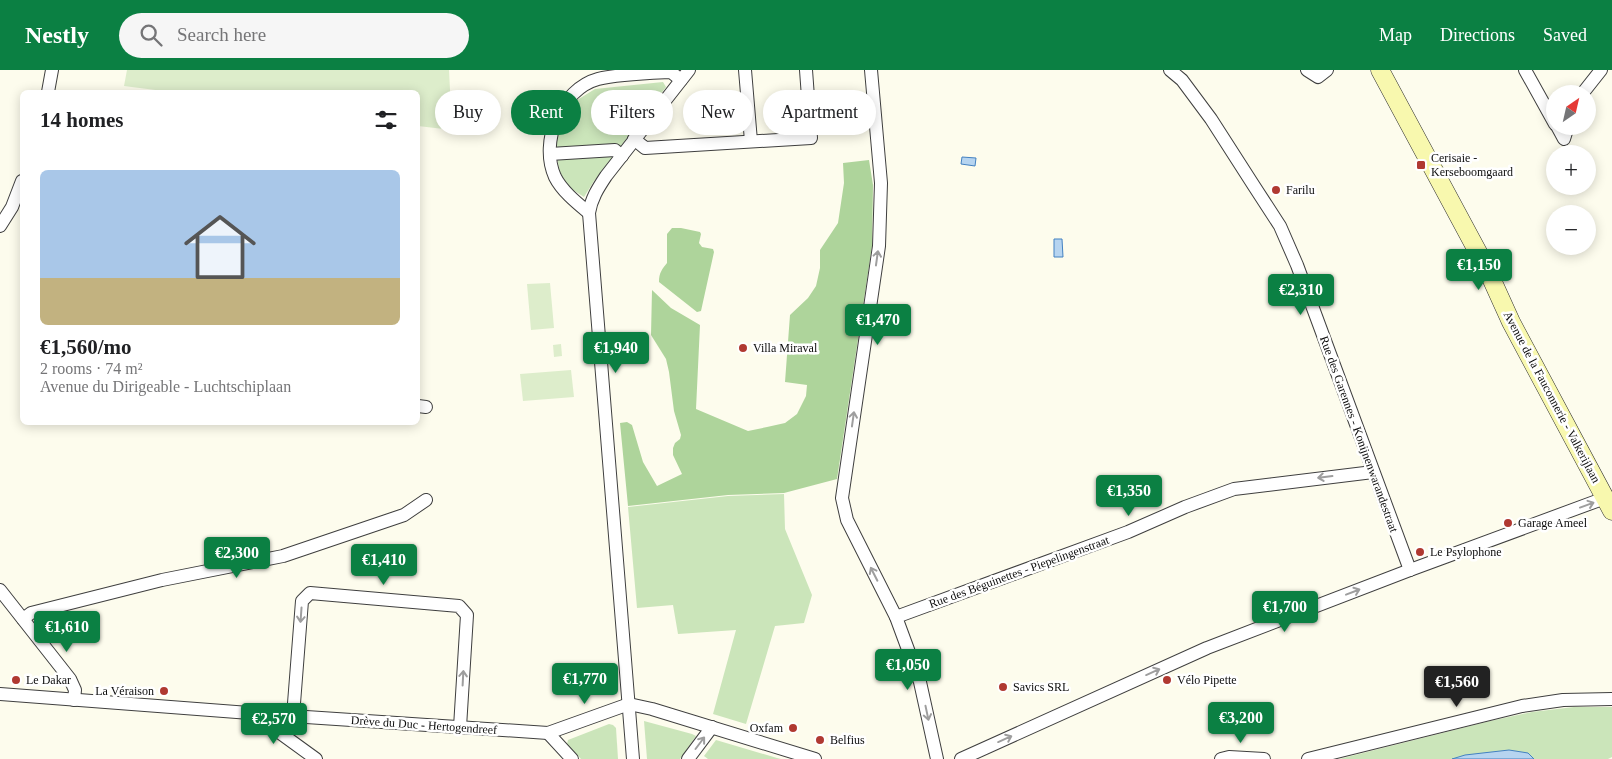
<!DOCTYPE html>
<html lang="en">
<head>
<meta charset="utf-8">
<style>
	:root { --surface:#fff; --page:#f6f6f6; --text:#202124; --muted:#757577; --accent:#0b8043 }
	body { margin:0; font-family:"Times New Roman",serif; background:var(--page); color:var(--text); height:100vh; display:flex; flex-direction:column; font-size:19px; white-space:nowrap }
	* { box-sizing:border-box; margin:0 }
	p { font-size:16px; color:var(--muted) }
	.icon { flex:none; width:28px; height:28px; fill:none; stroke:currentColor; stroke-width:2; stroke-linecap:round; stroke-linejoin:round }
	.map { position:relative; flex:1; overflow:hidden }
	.details { position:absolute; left:20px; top:20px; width:400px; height:335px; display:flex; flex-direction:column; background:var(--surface); border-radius:8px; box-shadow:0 2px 12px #0003 }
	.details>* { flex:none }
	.top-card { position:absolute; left:435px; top:20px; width:475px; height:45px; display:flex; gap:10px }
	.needle { width:32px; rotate:34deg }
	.fabs { position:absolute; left:1546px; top:15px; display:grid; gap:10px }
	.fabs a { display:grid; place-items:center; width:50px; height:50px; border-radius:50%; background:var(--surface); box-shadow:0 2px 12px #0003; font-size:25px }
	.price { position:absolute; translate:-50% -42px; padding:0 11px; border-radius:5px; background:var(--accent); color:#fff; font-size:16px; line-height:32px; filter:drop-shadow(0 1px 2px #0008) }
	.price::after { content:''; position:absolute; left:50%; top:30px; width:15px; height:11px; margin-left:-8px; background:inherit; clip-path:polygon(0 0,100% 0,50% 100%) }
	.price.active { background:#222; color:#fff }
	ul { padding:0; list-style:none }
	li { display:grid; align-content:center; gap:10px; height:265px; padding:0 20px }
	li span { display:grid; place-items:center; height:155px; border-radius:8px; color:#555 }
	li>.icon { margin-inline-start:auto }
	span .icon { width:90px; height:90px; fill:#fffc; stroke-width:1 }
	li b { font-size:21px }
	h2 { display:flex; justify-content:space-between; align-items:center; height:60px; padding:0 20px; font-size:21px }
	.chip { padding:0 18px; border-radius:22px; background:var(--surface); box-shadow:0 2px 12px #0003; font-size:18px; line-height:45px }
	.chip.active { background:var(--accent); color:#fff }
	header { display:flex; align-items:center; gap:30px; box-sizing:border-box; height:70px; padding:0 25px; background:var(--accent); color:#fff }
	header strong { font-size:24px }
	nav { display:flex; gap:28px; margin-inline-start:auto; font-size:18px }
	.search { width:350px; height:45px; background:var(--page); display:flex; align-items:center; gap:12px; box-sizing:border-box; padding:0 18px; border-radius:28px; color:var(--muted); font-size:19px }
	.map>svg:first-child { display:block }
	.green { fill:#cbe5ba }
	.forest { fill:#aed49b }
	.pitch { fill:#ddedcb }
	.water { fill:#b6d4f0; stroke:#4381c1 }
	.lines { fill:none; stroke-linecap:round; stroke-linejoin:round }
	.street-casing { stroke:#3f3f3f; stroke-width:14 }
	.secondary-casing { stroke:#2e2e2e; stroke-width:19 }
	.street { stroke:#fff; stroke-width:12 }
	.secondary { stroke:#f8f8ae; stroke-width:18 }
	.oneway { stroke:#9e9e9e }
	.poi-dot { fill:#b03931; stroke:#fff; stroke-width:2 }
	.labels { text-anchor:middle; stroke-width:5; stroke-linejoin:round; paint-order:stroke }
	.poi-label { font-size:12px; fill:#0c0c0c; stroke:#fff; text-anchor:start }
	.street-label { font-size:12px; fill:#0c0c0c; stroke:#fff }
</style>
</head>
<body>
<header>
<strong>Nestly</strong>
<div class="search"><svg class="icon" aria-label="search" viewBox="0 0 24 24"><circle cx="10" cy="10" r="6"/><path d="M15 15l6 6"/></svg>Search here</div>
<nav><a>Map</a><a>Directions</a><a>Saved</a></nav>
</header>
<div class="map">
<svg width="1612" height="689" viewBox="0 0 1612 689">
	<rect width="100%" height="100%" fill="#fdfced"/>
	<g class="green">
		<polygon points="663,12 666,17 594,111 584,127 567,116 559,100 556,78 559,55 574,32 595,19"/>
		<polygon points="784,424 785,459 812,525 804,553 775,556 746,654 713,644 736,560 678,564 673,535 637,538 628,437 728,426"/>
		<polygon points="1574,637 1612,637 1612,687 1608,689 1339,689 1490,651 1532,642"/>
		<polygon points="644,651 692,664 696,666 680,689 647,689"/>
		<polygon points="609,654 613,655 616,658 618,689 581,689 567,674 568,670"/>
		<polygon points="716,670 777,688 781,689 708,689 704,686"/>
	</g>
	<g class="forest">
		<polygon points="869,90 873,115 872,176 837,409 784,423 728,425 628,436 620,353 627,352 632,355 643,392 657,416 682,404 673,385 673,378 675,373 680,369 681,365 674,341 669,302 666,289 651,265 652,220 671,238 700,255 696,339 748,361 767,357 785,353 797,344 806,326 807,315 785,312 790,245 808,228 816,216 820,198 820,180 838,153 844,113 843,93"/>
		<path d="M672 158H681L700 162 701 164 699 173 702 177 713 179 714 182 701 241 697 242 659 212C659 203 662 199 667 193V164Z"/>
	</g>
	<g class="pitch">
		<polygon points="127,0 449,0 452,60 418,56 418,22 171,22 124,16"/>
		<polygon points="550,213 554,258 531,260 527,214"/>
		<polygon points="561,274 562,286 554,287 553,275"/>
		<polygon points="571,300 574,327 523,331 520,304"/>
	</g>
	<g class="water">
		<polygon points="962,87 976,88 975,96 961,94"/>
		<polygon points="1054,169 1062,169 1063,187 1054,187"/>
		<polygon points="1509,680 1528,683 1534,689 1452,689 1465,685"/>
	</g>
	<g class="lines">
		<g class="street-casing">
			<g id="street">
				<polyline points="745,0 751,71"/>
				<polyline points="871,0 881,113 879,176 842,428 847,450 896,547 920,612 937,689"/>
				<polyline points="1170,0 1182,10 1211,49 1254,116 1280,156 1297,195 1410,500"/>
				<polyline points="1307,0 1318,7 1327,0"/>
				<polyline points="1525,0 1555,54"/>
				<polyline points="48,22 52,0"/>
				<polyline points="1582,24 1601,0"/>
				<polyline points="1557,56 1564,69 1568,56"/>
				<polyline points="634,69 645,78 811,68 806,0"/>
				<polyline points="550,84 615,80 622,86"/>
				<path d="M589 143C577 133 562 121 555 107 539 72 561 19 598 9 618 4 650 3 671 2L681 10"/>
				<polyline points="0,156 12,137 22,111"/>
				<polyline points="418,336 426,337"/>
				<polyline points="0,520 70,609 75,620 74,630"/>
				<polyline points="896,547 1128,462 1185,437 1234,419 1373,402"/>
				<polyline points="23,549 31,543 162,510 283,486 404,445 426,430"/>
				<polyline points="0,624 276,645 548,663 629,634"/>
				<polyline points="629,634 652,639 815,689"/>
				<polyline points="265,644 265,652 316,689"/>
				<polyline points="293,646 302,531 310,523 459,536 467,545 460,657"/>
				<polyline points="548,663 572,689"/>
				<path d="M633 689 589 143C591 129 598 118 606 106L689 0"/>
				<polyline points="688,689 712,657"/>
				<polyline points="961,689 1207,578 1410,500 1605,428 1612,428"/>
				<polyline points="1221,689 1229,687 1264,689"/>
				<polyline points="1308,689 1522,636 1563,630 1612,629"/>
			</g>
		</g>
		<g class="secondary-casing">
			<polyline id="secondary" points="1380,0 1487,199 1511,252 1612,441"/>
		</g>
		<use href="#street" class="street"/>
		<use href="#secondary" class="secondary"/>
	</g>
	<defs><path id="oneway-shaft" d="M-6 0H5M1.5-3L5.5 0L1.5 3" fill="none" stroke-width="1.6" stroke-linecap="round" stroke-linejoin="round" transform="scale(1.25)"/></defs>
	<g class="oneway">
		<use href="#oneway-shaft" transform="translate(877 188) rotate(-82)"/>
		<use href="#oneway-shaft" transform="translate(853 349) rotate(-82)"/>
		<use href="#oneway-shaft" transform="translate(1325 407) rotate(173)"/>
		<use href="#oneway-shaft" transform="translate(1587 435) rotate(-20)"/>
		<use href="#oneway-shaft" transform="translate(874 504) rotate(-117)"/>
		<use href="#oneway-shaft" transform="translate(1353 522) rotate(-21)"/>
		<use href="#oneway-shaft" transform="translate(301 545) rotate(94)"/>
		<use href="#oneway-shaft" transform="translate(1153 602) rotate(-24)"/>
		<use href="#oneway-shaft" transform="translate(463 608) rotate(-87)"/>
		<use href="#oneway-shaft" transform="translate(927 643) rotate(78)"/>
		<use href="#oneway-shaft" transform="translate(1005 669) rotate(-24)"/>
		<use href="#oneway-shaft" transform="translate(700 673) rotate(-53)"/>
	</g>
	<g class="poi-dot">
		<rect x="1416" y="90" width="10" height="10" rx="2.5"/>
		<circle cx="1276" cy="120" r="5"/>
		<circle cx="743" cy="278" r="5"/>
		<circle cx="1508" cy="453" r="5"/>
		<circle cx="1420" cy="482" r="5"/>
		<circle cx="16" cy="610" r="5"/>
		<circle cx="1167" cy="610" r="5"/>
		<circle cx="1003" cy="617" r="5"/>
		<circle cx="164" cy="621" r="5"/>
		<circle cx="793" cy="658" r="5"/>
		<circle cx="820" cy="670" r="5"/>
	</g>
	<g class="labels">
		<g class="poi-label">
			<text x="1431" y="92">Cerisaie -<tspan x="1431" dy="14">Kerseboomgaard</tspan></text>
			<text x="1286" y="124">Farilu</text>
			<text x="753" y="282">Villa Miraval</text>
			<text x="1518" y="457">Garage Ameel</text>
			<text x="1430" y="486">Le Psylophone</text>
			<text x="26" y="614">Le Dakar</text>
			<text x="1177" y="614">Vélo Pipette</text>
			<text x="1013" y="621">Savics SRL</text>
			<text x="154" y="625" text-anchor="end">La Véraison</text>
			<text x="783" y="662" text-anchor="end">Oxfam</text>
			<text x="830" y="674">Belfius</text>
		</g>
		<g class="street-label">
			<text transform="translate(1552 327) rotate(62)" y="4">Avenue de la Fauconnerie - Valkerijlaan</text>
			<text transform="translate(1359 364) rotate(70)" y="4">Rue des Garennes - Konijnenwarandestraat</text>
			<text transform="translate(1019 502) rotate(-20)" y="4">Rue des Béguinettes - Piepelingenstraat</text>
			<text transform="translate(424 655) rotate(4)" y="4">Drève du Duc - Hertogendreef</text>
		</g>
	</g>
</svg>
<div class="fabs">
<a><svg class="needle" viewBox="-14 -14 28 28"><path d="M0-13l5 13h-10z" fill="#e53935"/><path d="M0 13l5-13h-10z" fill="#757577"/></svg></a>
<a>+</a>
<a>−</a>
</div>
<b class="price" style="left:1479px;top:221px">€1,150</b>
<b class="price" style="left:1301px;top:246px">€2,310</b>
<b class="price" style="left:878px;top:276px">€1,470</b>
<b class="price" style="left:616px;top:304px">€1,940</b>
<b class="price" style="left:1129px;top:447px">€1,350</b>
<b class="price" style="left:237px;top:509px">€2,300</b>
<b class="price" style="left:384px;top:516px">€1,410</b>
<b class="price" style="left:1285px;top:563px">€1,700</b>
<b class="price" style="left:67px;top:583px">€1,610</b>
<b class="price" style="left:908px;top:621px">€1,050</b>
<b class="price" style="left:585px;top:635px">€1,770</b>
<b class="price active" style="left:1457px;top:638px">€1,560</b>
<b class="price" style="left:1241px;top:674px">€3,200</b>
<b class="price" style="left:274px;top:675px">€2,570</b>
<div class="top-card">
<a class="chip">Buy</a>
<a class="chip active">Rent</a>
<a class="chip">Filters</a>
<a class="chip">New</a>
<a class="chip">Apartment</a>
</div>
<section class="details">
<h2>14 homes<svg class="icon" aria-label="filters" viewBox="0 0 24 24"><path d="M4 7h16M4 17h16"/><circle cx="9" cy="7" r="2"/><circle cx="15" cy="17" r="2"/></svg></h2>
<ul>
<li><span style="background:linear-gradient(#a9c7e8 70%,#c2b280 0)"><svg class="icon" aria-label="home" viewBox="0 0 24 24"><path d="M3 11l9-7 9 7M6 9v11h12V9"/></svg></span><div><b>€1,560/mo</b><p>2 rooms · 74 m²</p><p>Avenue du Dirigeable - Luchtschiplaan</p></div></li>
</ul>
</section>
</div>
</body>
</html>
